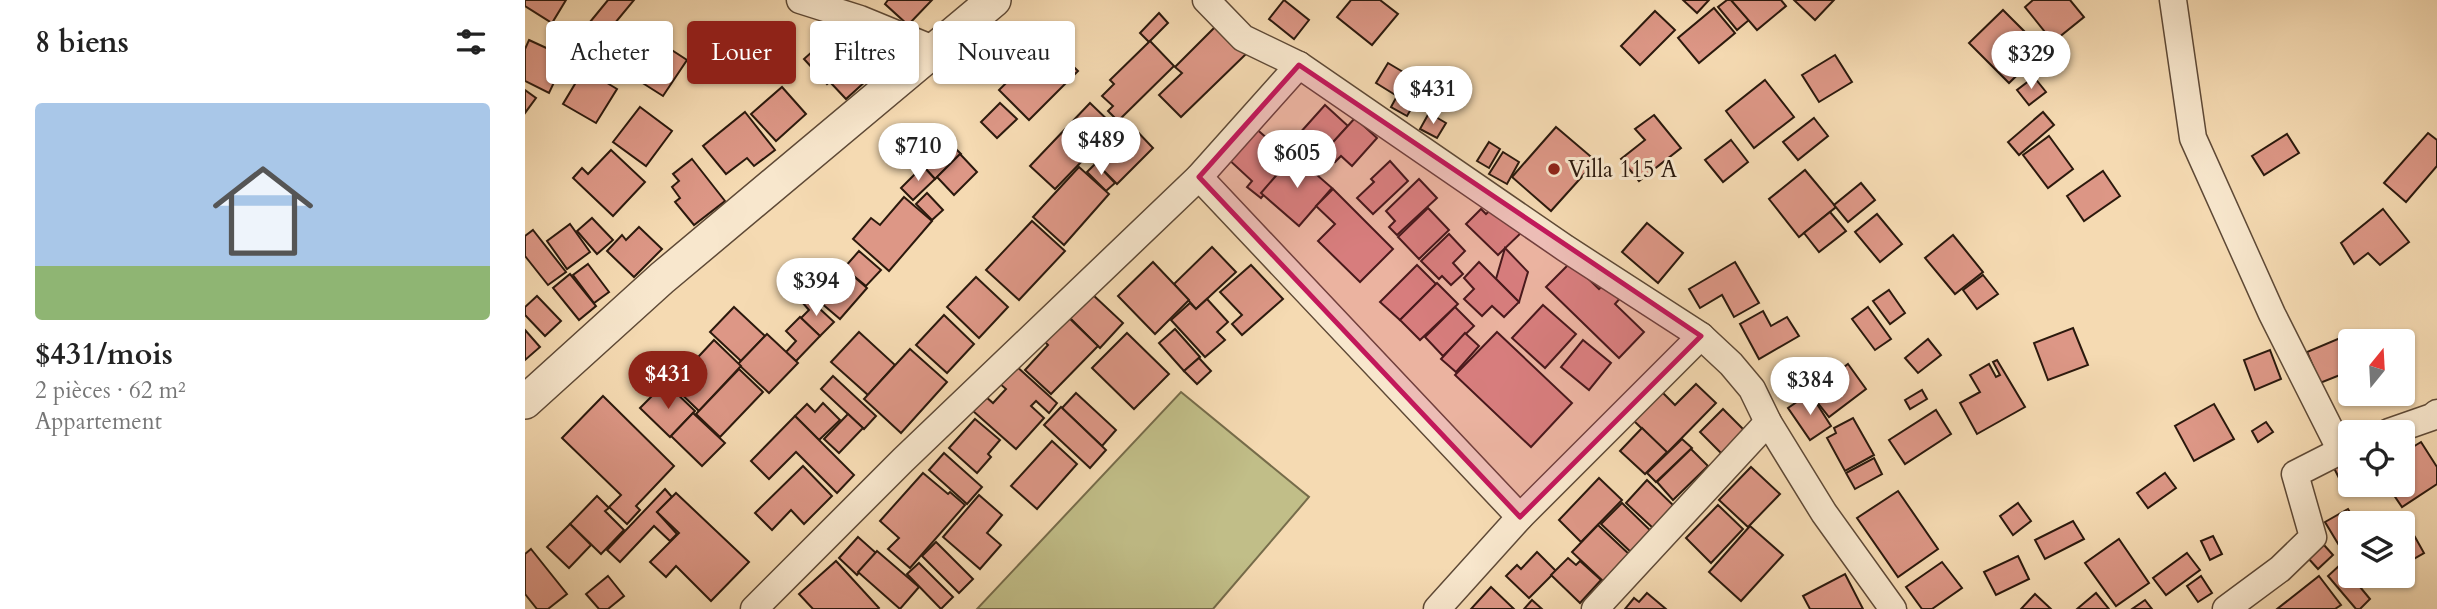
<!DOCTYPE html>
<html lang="fr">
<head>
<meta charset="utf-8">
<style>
	:root { --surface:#fff; --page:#f2f2f2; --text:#222; --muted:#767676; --line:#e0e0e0; --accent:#8f2418 }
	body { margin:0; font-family:Cardo,serif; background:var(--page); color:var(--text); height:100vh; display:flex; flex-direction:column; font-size:26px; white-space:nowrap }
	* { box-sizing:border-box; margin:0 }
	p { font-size:23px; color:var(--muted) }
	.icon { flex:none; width:38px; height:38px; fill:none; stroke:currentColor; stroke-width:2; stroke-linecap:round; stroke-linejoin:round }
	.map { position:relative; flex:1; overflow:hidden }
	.details { display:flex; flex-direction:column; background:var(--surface); width:525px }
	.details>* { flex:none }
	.hud { position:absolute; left:21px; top:21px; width:665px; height:63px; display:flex; gap:14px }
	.needle { width:46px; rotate:18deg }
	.buttons { position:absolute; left:1813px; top:329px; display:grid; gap:14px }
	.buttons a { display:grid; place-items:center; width:77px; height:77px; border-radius:7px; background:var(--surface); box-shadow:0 2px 5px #0004; font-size:35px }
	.price { position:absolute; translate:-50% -60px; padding:0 16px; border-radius:24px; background:#fff; color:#222; font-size:23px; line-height:46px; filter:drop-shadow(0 2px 4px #0008) }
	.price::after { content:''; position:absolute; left:50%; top:42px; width:21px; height:16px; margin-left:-10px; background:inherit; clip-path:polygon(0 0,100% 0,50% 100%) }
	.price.current { background:var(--accent); color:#fff }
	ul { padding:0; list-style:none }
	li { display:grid; align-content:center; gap:14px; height:371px; padding:0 35px }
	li+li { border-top:2px solid var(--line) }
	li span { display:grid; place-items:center; height:217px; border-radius:7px; color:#555 }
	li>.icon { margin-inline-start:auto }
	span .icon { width:126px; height:126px; fill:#fffc; stroke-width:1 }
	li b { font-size:30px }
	h2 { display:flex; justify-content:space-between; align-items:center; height:84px; padding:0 35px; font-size:30px }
	.chip { padding:0 24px; border-radius:7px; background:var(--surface); box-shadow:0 2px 5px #0004; font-size:24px; line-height:63px }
	.chip.current { background:var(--accent); color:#fff }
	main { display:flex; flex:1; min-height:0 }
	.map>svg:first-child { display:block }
	.green { fill:#c1be88; stroke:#766c4a; stroke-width:2 }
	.building { fill:#dd9786; stroke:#2b190d; stroke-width:2 }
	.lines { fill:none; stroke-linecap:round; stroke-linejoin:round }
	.minor-casing { stroke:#5e4936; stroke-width:29 }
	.tertiary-casing { stroke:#5e4936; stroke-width:36 }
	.minor { stroke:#f8e7cd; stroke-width:26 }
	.tertiary { stroke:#f8e7cd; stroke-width:33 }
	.marked { fill:#c2185b; fill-opacity:0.2; stroke:#c2185b; stroke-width:5; stroke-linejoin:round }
	.poi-dot { fill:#8f2418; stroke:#f8e7cd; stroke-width:2.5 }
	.labels { text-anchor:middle; stroke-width:6; stroke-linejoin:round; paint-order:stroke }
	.poi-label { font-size:23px; fill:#2b190d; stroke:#f8e7cd; text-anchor:start }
</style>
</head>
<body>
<main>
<section class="details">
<h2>8 biens<svg class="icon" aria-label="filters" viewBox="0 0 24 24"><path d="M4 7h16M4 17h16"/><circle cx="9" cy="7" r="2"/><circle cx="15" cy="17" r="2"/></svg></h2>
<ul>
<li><span style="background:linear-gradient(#a9c7e8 75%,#8fb573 0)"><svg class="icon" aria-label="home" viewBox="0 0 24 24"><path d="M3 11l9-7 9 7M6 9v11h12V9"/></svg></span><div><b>$431/mois</b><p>2 pièces · 62 m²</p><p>Appartement</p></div></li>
</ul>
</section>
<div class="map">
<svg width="1912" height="609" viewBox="0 0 1912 609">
	<rect width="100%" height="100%" fill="#f5dab2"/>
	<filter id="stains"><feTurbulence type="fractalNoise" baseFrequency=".00286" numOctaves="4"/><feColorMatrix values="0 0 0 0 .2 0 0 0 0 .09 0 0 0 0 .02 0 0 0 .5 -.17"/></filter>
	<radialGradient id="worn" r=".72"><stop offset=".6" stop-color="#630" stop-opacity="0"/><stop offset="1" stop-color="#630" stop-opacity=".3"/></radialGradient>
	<polygon class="green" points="656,392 784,497 688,609 452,609"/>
	<g class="building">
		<polygon points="0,0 41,0 27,23 0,6"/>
		<polygon points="83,0 109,0 71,46 56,33"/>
		<polygon points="363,0 407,0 383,25 360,4"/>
		<polygon points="759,0 784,20 769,39 744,19"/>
		<polygon points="826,0 855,0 873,14 847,45 812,17"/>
		<polygon points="1158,0 1184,0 1172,13"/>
		<polygon points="1202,0 1206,0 1224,20 1212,30 1193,7"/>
		<polygon points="1206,0 1256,0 1261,6 1232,30"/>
		<polygon points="1269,0 1309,0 1290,20"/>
		<polygon points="1508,0 1545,0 1559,17 1528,42 1500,7"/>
		<polygon points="1189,8 1210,33 1174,63 1153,38"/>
		<polygon points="1478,10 1518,50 1484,83 1444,43"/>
		<polygon points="1130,11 1150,30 1115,65 1096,46"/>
		<polygon points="634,13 643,23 624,42 615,33"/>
		<polygon points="317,25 341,51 302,84 279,59"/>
		<polygon points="692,25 721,54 656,117 634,95 657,73 650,67"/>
		<polygon points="119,32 162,60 138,96 94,68"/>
		<polygon points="357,32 374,51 321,99 305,82 341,51 339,49"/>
		<polygon points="4,40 41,57 24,93 0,81 0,49"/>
		<polygon points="625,41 649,66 593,121 583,111 588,106 577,96 589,84 585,80"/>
		<polygon points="523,42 553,71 504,120 474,90"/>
		<polygon points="1310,55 1327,82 1294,102 1277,75"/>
		<polygon points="863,63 900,85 882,116 866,107 872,96 851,83"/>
		<polygon points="59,69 92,89 71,123 38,104"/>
		<polygon points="1509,77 1521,92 1504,105 1492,90"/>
		<polygon points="1240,80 1269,117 1229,148 1201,111"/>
		<polygon points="257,87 281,114 251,141 226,114"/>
		<polygon points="0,90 11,98 0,113"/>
		<polygon points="475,103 492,119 472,138 456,122"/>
		<polygon points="565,103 590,127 530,189 505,166"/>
		<polygon points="800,105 823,126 803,148 796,142 790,148 774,134"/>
		<polygon points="115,107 147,131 121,166 88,142"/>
		<polygon points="220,112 250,150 229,166 222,158 201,174 178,146"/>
		<polygon points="1518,112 1529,125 1494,155 1483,142"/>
		<polygon points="904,113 921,123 912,138 895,129"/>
		<polygon points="1129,115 1156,148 1114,181 1096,159 1120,140 1110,129"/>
		<polygon points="830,118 852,138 827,166 816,156 810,162 799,152"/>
		<polygon points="1289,118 1303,136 1273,160 1258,142"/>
		<polygon points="607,126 628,148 592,184 570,162"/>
		<polygon points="728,126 768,161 736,198 722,187 727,181 701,157"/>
		<polygon points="1031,127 1071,161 1026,211 987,177"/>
		<polygon points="1903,133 1912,140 1912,166 1881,202 1859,183"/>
		<polygon points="1762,134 1774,153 1739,175 1727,156"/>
		<polygon points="1524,136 1548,169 1523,188 1498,155"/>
		<polygon points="422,140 436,154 410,179 397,165"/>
		<polygon points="1206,140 1223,162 1198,182 1180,160"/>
		<polygon points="964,142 975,149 964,168 952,161"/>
		<polygon points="86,150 120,182 88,216 48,178 57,168 63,174"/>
		<polygon points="978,152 994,162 982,184 964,174"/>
		<polygon points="435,154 452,172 429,195 412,177"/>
		<polygon points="769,155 807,188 774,226 736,193"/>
		<polygon points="167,159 200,201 169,225 150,202 155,198 147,187 154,181 148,174"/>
		<polygon points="865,161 883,181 848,214 832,198 849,182 846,179"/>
		<polygon points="571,163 590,183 581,191 562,172"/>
		<polygon points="398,166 410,179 388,200 376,188"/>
		<polygon points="554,167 584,194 539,245 508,217"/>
		<polygon points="1280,170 1311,207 1274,237 1244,199"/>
		<polygon points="1578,171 1595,196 1559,221 1542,196"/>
		<polygon points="894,179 912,198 872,235 864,227 870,221 861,211"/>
		<polygon points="1336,183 1350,200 1323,222 1309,205"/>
		<polygon points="808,189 868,249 835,282 793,241 810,224 791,206"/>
		<polygon points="402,193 418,210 407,220 391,204"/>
		<polygon points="379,197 407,221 364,271 328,239 346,218 355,225"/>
		<polygon points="972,204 999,230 973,255 941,224 956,209 961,214"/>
		<polygon points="903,208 924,230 894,259 873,237"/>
		<polygon points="1858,209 1884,242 1855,265 1843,253 1829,264 1816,243"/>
		<polygon points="1305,212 1321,231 1294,252 1279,233"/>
		<polygon points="1352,214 1377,244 1355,262 1330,232"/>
		<polygon points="67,218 88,240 72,254 52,231"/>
		<polygon points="507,221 540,251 494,300 461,270"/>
		<polygon points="1122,223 1158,253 1133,283 1097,252"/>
		<polygon points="45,224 65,252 42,269 22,241"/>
		<polygon points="114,227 137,249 109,277 82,251 97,235 101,240"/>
		<polygon points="8,230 41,272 23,285 0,256 0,236"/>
		<polygon points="924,234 940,251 928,263 938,274 926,285 917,276 914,279 896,261"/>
		<polygon points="1428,235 1458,272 1430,294 1400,258"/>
		<polygon points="687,247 711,272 671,309 649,284"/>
		<polygon points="980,248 1003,272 994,302 971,279"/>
		<polygon points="334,251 356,270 341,286 319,268"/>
		<polygon points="311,261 342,288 315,319 289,297 301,283 296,279"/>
		<polygon points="628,262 664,300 630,334 593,296"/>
		<polygon points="954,262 994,302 979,317 967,306 957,316 939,299 949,289 939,278"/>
		<polygon points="1046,262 1074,289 1082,281 1097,296 1090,304 1119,332 1094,358 1021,287"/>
		<polygon points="1210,262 1234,303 1209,317 1197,295 1175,308 1164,289"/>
		<polygon points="63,264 84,292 69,303 48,275"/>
		<polygon points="726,265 758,299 717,335 707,324 717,315 695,292"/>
		<polygon points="892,265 911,284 875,320 855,302"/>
		<polygon points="45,274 71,306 54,320 28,288"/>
		<polygon points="1458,275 1473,294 1452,309 1438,290"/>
		<polygon points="451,277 483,307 454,338 422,307"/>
		<polygon points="912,283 933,304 895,340 875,320"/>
		<polygon points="1364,290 1380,313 1365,324 1348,301"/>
		<polygon points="567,294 598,323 575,348 545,318"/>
		<polygon points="12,296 36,321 20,336 0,315 0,307"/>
		<polygon points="282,297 309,322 295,336 276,318 284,310 277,302"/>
		<polygon points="682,299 703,322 692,332 700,340 680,357 646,320 665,303 671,309"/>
		<polygon points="1018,305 1051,334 1020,368 987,338"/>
		<polygon points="209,307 240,336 216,361 185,332"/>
		<polygon points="930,307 949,326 918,356 900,337"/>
		<polygon points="1343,307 1366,339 1350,350 1327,319"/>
		<polygon points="1238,311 1246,326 1262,317 1274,336 1234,359 1215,324"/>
		<polygon points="539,313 573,346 526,394 500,370 523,345 516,338"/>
		<polygon points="419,315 449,344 422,373 391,345"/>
		<polygon points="275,317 295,336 271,361 261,352 271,341 261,331"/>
		<polygon points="1548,328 1563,365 1523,380 1509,343"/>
		<polygon points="650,329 675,357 659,371 634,343"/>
		<polygon points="0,330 15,347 0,360"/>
		<polygon points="334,332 370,365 343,395 306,362"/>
		<polygon points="972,332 1047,403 1006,447 930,375"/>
		<polygon points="602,333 644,374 609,409 567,368"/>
		<polygon points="940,333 954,346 931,372 916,359"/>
		<polygon points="1827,333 1831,341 1825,341 1825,371 1795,383 1782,352"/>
		<polygon points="242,334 273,363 244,393 213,364"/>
		<polygon points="1403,339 1416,355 1393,373 1380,358"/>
		<polygon points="189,340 216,366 174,411 147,385"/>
		<polygon points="1058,340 1086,363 1064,390 1036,367"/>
		<polygon points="385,349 422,382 376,433 339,399"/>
		<polygon points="1745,350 1756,379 1730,390 1719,360"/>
		<polygon points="674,358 686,371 672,384 659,371"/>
		<polygon points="1472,360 1500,407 1452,434 1435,403 1455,392 1445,375 1464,364 1471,377 1475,375 1468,362"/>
		<polygon points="1323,364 1341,389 1304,417 1285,393"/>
		<polygon points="490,365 532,403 524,413 511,401 506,406 519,418 491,449 448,411 461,397 468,403 481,389 474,383"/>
		<polygon points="214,369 238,392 195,437 171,414"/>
		<polygon points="308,376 351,416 339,429 296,389"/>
		<polygon points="1171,384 1191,403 1142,453 1108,420 1136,391 1150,405"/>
		<polygon points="145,387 170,411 145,437 115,408 134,389 139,394"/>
		<polygon points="1397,390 1402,399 1385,409 1380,400"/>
		<polygon points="551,393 591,430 577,446 537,408"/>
		<polygon points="1285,393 1306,426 1285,440 1263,408"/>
		<polygon points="78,396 149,466 111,506 115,510 102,524 84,507 96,495 37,438"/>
		<polygon points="298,403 315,420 294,440 270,416 282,404 290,412"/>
		<polygon points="1689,404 1709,439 1669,461 1650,426"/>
		<polygon points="536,407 581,450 565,468 519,425"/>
		<polygon points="1198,409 1221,432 1198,455 1175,432"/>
		<polygon points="1411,410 1426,434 1380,464 1364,440"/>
		<polygon points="168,413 200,443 177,466 146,436"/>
		<polygon points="323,414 338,428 314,453 299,439"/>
		<polygon points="270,416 329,475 312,493 271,452 244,479 226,461"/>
		<polygon points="1328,418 1349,455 1320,471 1302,438 1311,433 1309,428"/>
		<polygon points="450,419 475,440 463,454 466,457 452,473 424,448"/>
		<polygon points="1741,422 1748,432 1733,442 1727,431"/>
		<polygon points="1117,428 1142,452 1120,474 1095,451"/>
		<polygon points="1157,439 1167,448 1131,482 1122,473"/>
		<polygon points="527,441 552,464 512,509 486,486"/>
		<polygon points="1896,442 1912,467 1912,484 1877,507 1862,485 1878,485 1878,453"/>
		<polygon points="1166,449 1183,466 1148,500 1132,482"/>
		<polygon points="419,453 457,487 442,504 404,470"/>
		<polygon points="1825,455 1825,474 1815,480 1807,464"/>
		<polygon points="1349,458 1357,474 1330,489 1321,473"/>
		<polygon points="278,466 307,496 279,524 266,510 247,530 230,513"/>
		<polygon points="1226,467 1255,494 1223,527 1194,500"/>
		<polygon points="398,473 423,494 425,492 440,505 385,568 363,549 374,538 355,521"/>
		<polygon points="1640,473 1651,488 1623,508 1612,493"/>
		<polygon points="1074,478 1097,500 1056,542 1034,520"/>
		<polygon points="1122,480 1150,507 1129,529 1101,503"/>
		<polygon points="140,489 147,497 132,512 152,534 145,541 129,526 95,562 82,550"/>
		<polygon points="1373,491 1413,549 1373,577 1332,518"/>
		<polygon points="151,493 224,562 186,601 151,566 141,577 125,562 154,533 132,512"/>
		<polygon points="454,495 477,515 462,533 476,545 455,569 418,537"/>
		<polygon points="72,496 84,508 80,511 99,530 76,554 45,524"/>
		<polygon points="1097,503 1128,533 1108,554 1076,524"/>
		<polygon points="1493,503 1506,521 1488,535 1475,516"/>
		<polygon points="1193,505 1218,529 1186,563 1161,538"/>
		<polygon points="1823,509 1831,523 1825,523 1825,548 1818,552 1800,522"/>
		<polygon points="1548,521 1559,539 1520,559 1510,540"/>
		<polygon points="45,524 66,545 44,568 22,547"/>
		<polygon points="1073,525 1105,555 1079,582 1047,552"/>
		<polygon points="1225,526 1258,555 1216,601 1184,572"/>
		<polygon points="1688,536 1697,554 1685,560 1676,541"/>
		<polygon points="333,537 351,553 332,575 314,558"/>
		<polygon points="1890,537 1899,553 1878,565 1878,544"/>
		<polygon points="1594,539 1624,583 1591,606 1560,563"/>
		<polygon points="411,542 448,579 434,593 397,556"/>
		<polygon points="1799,545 1808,555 1793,569 1783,558"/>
		<polygon points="6,549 42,594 23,609 12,609 0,594 0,554"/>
		<polygon points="352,551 394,587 375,609 333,572"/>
		<polygon points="1012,552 1031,571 1004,598 981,576 992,565 996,569"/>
		<polygon points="1662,553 1675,570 1641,595 1628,578"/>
		<polygon points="1493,556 1504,579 1471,595 1459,572"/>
		<polygon points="1043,558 1051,565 1055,561 1076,580 1055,603 1026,575"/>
		<polygon points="311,561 354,608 353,609 288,609 274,594"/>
		<polygon points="1417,562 1437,588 1407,609 1397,609 1381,587"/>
		<polygon points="394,563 428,597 416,609 382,574"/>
		<polygon points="1816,564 1845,599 1835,609 1831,609 1803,576"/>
		<polygon points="1320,574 1338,609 1285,609 1278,596"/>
		<polygon points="83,576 99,596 83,609 74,609 61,594"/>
		<polygon points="1676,576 1687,593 1673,602 1662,586"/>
		<polygon points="1794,576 1816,605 1810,609 1752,609"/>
		<polygon points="966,587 989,609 946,609"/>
		<polygon points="1122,593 1141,609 1100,609 1109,598 1114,602"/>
		<polygon points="1571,593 1584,609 1552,609"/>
		<polygon points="1510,594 1526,609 1496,609"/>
		<polygon points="1007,600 1017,609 999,609"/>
		<polygon points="1620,600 1627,609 1607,609"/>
	</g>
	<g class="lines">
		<g class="minor-casing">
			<g id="minor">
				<polyline points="275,0 335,19 408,49"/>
				<polyline points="681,0 718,38 774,65 1040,248 1176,336 1206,364 1227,389 1243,422 1299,513 1368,609"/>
				<polyline points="1648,0 1668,138 1747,314 1815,449"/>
				<polyline points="674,177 995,517"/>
				<polyline points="1864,432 1907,417 1912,413"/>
				<polyline points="229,609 378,460 674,177 774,65"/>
				<polyline points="912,609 995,517 1176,336"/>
				<polyline points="1070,609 1243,422"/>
				<polyline points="1701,609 1755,569 1788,537 1770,474 1825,446"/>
			</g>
		</g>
		<g class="tertiary-casing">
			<polyline id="tertiary" points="0,402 137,278 469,0"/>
		</g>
		<use href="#minor" class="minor"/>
		<use href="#tertiary" class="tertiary"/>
	</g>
	<path class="marked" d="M774 65 1176 336 995 517 674 177Z"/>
	<circle class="poi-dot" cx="1029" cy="169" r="7"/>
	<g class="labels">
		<g class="poi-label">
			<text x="1043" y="177">Villa 115 A</text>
		</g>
	</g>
	<rect width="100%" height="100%" filter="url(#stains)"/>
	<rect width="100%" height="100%" fill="url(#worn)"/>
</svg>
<div class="buttons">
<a><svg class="needle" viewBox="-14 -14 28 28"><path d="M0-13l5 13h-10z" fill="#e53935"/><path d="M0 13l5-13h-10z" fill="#767676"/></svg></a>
<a><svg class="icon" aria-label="locate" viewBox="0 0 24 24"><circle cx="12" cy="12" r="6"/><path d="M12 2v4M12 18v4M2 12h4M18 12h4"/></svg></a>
<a><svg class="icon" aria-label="layers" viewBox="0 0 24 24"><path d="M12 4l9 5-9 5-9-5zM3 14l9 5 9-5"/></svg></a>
</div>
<b class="price" style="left:1506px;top:91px">$329</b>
<b class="price" style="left:908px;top:126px">$431</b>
<b class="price" style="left:576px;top:177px">$489</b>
<b class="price" style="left:393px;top:183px">$710</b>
<b class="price" style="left:772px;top:190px">$605</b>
<b class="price" style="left:291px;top:318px">$394</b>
<b class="price current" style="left:143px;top:411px">$431</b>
<b class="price" style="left:1285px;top:417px">$384</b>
<div class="hud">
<a class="chip">Acheter</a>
<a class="chip current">Louer</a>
<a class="chip">Filtres</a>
<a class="chip">Nouveau</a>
</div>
</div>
</main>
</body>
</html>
